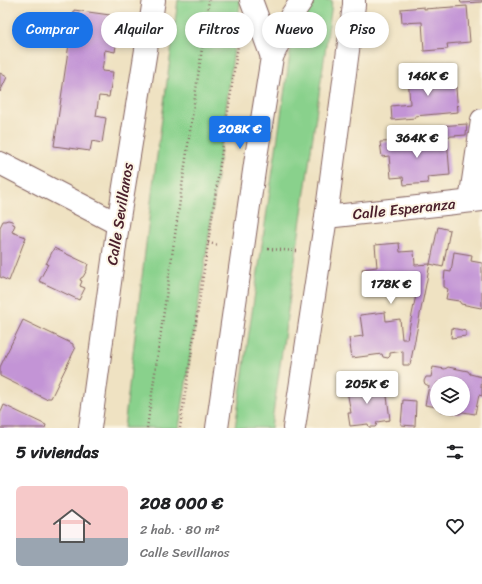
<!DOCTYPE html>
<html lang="es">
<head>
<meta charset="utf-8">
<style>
	:root { --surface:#fff; --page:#f2f2f2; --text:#202124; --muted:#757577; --accent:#1a73e8 }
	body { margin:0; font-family:Sriracha,sans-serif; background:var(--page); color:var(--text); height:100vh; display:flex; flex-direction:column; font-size:15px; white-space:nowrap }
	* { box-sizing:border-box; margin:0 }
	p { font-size:13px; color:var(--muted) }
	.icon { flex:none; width:22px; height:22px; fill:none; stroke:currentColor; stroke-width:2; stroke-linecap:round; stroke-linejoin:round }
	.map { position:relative; height:428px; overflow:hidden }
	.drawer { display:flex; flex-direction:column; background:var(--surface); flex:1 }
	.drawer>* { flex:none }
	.hud { position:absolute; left:12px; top:12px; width:458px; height:36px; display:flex; gap:8px }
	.fabs { position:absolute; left:430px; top:376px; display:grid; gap:8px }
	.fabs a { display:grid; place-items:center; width:40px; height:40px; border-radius:50%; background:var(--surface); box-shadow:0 2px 6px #0003; font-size:20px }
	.price { position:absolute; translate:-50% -34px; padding:0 9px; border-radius:4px; background:#fff; color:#222; font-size:13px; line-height:26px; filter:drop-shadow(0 1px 2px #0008) }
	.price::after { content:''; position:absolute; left:50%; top:24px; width:12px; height:9px; margin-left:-6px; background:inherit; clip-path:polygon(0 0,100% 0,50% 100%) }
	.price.selected { background:var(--accent); color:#fff }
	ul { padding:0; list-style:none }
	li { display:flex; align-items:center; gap:12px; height:100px; padding:0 16px }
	li span { display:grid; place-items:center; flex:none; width:112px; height:80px; border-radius:6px; color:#555 }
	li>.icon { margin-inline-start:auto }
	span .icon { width:48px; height:48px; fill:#fffc; stroke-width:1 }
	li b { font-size:17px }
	h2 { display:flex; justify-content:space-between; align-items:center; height:48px; padding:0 16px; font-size:17px }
	.chip { padding:0 14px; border-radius:18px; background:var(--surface); box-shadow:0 2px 6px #0003; font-size:14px; line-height:36px }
	.chip.selected { background:var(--accent); color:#fff }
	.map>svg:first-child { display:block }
	.green { fill:#89d18c; stroke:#6a785c }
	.building { fill:#c394d6 }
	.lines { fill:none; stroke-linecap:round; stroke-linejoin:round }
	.minor-casing { stroke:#846360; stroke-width:24 }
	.major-casing { stroke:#846360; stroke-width:24 }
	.path { stroke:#846360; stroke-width:2.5; stroke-dasharray:1 3; stroke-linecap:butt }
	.minor { stroke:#fff; stroke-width:22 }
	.major { stroke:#fff; stroke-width:22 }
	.labels { text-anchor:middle; stroke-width:4; stroke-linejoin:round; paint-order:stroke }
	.street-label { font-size:15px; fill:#4a1f2b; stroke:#fcf5e5 }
</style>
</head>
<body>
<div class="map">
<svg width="482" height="428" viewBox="0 0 482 428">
	<rect width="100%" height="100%" fill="#fcf5e5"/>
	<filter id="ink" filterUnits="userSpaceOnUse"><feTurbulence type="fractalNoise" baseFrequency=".025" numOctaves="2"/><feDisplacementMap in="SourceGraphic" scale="8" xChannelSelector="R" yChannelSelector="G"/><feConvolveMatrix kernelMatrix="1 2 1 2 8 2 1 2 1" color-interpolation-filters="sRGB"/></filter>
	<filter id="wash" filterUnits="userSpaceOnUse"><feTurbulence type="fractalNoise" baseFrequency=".012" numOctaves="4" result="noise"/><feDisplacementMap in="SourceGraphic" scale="16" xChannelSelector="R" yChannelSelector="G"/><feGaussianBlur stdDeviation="0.9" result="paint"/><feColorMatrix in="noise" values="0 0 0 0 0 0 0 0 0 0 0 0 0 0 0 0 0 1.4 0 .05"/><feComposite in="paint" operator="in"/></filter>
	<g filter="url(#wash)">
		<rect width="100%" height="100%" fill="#efe2c2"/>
		<g class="green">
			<polygon points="178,0 239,0 240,4 208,243 179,428 124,428 153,185"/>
			<polygon points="315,0 332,0 331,11 271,428 235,428 293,34"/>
		</g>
		<g id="blocks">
			<g class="building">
				<polygon points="460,0 482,0 482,2 461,3"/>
				<polygon points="467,6 470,42 447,44 448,49 424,51 422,22 402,23 401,9 424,7 424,9"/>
				<polygon points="74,10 110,15 109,26 119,28 115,52 105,50 102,71 113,72 109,97 99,96 96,116 106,118 102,143 92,141 90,151 54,146"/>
				<polygon points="431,72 432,78 455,76 458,112 415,116 415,118 392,120 391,106 410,104 408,75"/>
				<polygon points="0,73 7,77 0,92"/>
				<polygon points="467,124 466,135 440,137 439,126"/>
				<polygon points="419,133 420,142 447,139 450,175 427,177 428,183 404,185 403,177 391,178 389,156 382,157 380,142 404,141 404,143 407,143 407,134"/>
				<polygon points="8,220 12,221 13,224 15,225 12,232 26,237 9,281 0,277 0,227 3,221 5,221"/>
				<polygon points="438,227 450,230 443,267 430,264"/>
				<polygon points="399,243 400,252 414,251 415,265 430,264 410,365 403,365 403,351 390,353 390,356 388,358 383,357 382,354 352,358 349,338 363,336 360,315 385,312 386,321 400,319 402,339 407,339 416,295 417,283 404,285 403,288 401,289 396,289 394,285 365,288 362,269 377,267 375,245"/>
				<polygon points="54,248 88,264 87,267 87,270 83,277 81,278 80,280 82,281 80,286 85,288 79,300 39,281 48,264 46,264"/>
				<polygon points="454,252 472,255 471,261 482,263 482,307 481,308 461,304 459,301 446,299 448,289 444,287 444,281 445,271 451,272"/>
				<polygon points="23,320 73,344 73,346 75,349 51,398 47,398 46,399 0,376 0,367"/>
				<polygon points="452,328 466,331 466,336 451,338"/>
				<polygon points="433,367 445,369 448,367 468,371 470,374 482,377 481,387 482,387 482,396 479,395 475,414 463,412 459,414 440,411 439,409 463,409 463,383 437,383 437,407 425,405 429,386 425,384 424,381 426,377 431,377"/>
				<polygon points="371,381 372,390 386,388 390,420 377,422 376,426 375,427 369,427 368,424 350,426 348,413 351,413 346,385"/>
				<polygon points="403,400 416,401 415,426 401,425"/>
				<polygon points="4,405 46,425 45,428 0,428 0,414"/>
			</g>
		</g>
	</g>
	<g filter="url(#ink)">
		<use href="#blocks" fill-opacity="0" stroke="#846360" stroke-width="1"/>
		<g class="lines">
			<g class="minor-casing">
				<g id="minor">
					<polyline points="0,163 118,224"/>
					<polyline points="470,201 482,120"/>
					<polyline points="326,217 482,200"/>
					<polyline points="90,428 118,224 154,0"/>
					<polyline points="294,428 326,217 354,5 354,0"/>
				</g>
			</g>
			<g class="major-casing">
				<g id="major">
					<polyline points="251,0 272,57"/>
					<polyline points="217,428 256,157 272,57 291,16 302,0"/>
				</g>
			</g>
			<g class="path">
				<polyline points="208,243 219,245"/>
				<polyline points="268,249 297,251"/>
				<polyline points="147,428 209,0"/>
				<polyline points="180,428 239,39"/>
			</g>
			<use href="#minor" class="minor"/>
			<use href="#major" class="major"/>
		</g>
	</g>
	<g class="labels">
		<g class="street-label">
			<text transform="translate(404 209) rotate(-6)" y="5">Calle Esperanza</text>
			<text transform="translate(120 214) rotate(-81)" y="5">Calle Sevillanos</text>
		</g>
	</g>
</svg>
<div class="fabs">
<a><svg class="icon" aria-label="layers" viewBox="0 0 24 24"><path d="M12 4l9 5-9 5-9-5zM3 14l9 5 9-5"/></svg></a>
</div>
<b class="price" style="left:428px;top:97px">146K €</b>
<b class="price selected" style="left:240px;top:150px">208K €</b>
<b class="price" style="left:417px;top:159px">364K €</b>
<b class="price" style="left:391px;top:305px">178K €</b>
<b class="price" style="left:367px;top:405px">205K €</b>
<div class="hud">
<a class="chip selected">Comprar</a>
<a class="chip">Alquilar</a>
<a class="chip">Filtros</a>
<a class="chip">Nuevo</a>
<a class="chip">Piso</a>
</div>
</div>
<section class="drawer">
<h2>5 viviendas<svg class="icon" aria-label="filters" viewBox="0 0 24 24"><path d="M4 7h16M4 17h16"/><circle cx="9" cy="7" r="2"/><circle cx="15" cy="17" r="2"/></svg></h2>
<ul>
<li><span style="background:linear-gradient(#f6c9c9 65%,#9aa5b1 0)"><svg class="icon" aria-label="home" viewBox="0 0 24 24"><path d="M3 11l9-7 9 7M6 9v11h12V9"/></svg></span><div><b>208 000 €</b><p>2 hab. · 80 m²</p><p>Calle Sevillanos</p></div><svg class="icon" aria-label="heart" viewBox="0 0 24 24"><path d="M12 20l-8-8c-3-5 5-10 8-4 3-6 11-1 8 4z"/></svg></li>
</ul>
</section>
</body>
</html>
